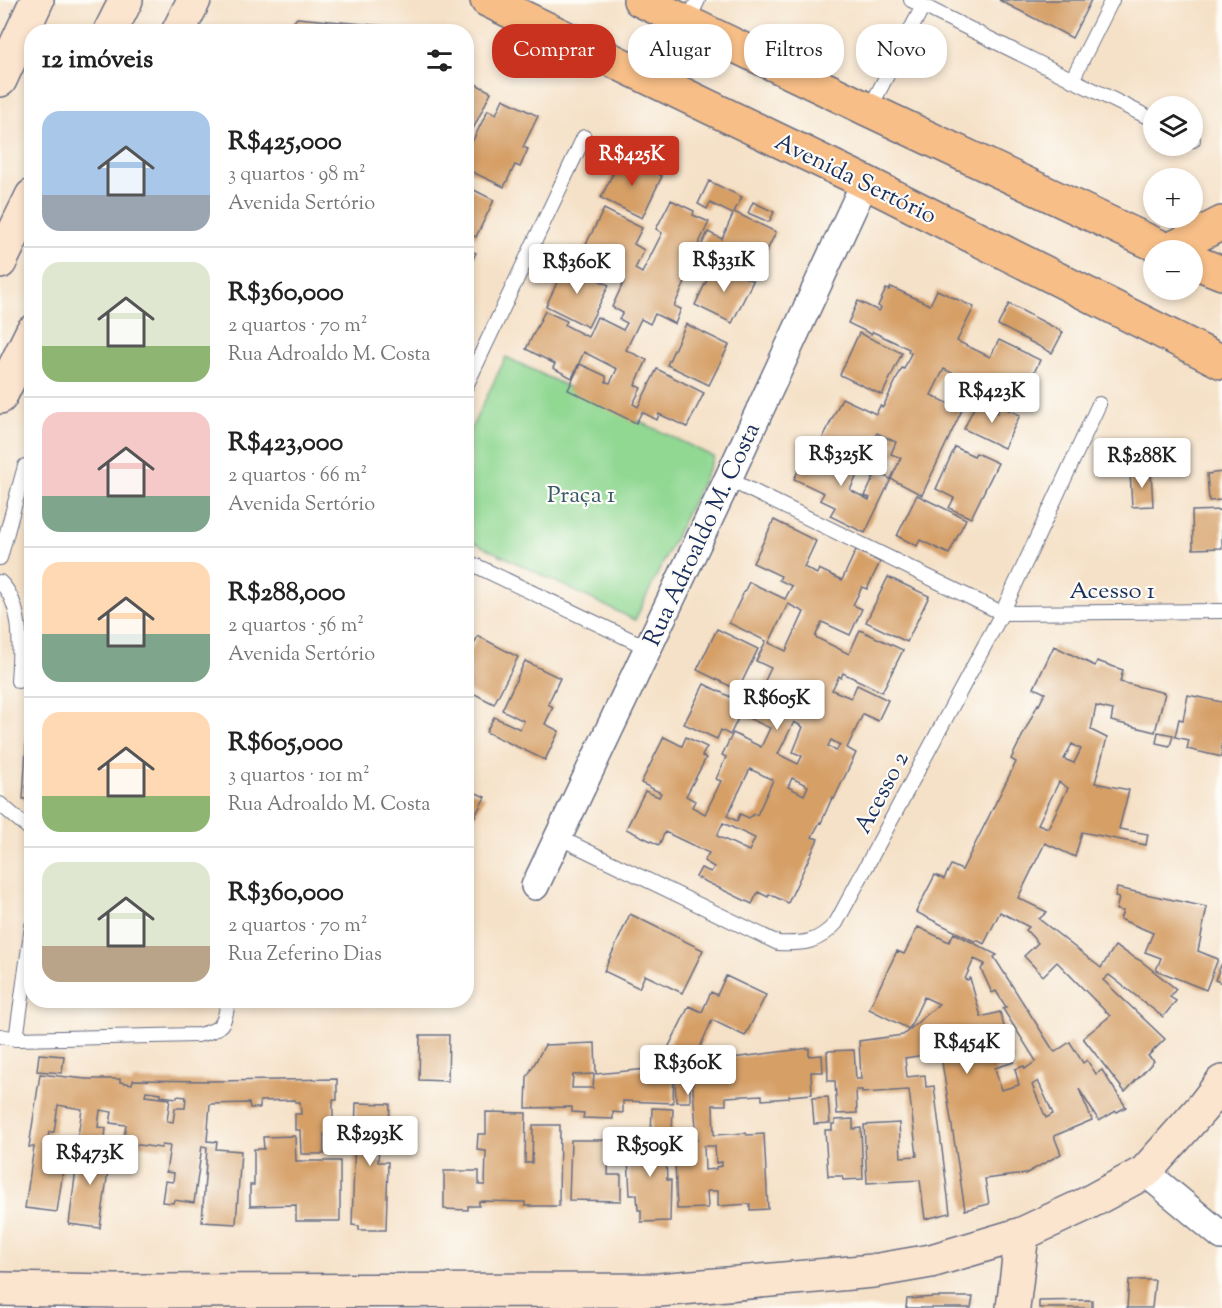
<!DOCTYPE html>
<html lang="pt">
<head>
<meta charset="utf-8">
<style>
	:root { --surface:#fff; --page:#f2f2f2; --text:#222; --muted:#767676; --line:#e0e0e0; --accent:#c8321e }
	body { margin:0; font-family:"Sorts Mill Goudy",serif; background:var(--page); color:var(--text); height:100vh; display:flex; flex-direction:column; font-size:22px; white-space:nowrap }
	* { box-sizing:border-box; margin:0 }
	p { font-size:20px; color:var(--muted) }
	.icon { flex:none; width:33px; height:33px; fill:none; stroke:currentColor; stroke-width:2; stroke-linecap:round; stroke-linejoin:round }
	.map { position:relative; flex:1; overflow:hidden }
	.drawer { position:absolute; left:24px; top:24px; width:450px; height:984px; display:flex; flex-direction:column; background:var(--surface); border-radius:24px; box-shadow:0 3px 9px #0003 }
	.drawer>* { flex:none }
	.top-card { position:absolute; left:492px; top:24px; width:570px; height:54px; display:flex; gap:12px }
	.tools { position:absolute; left:1143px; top:96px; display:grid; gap:12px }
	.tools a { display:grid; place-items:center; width:60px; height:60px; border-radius:50%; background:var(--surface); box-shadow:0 3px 9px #0003; font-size:30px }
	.price { position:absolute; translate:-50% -51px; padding:0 14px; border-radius:6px; background:#fff; color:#222; font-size:20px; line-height:39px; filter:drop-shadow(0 2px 3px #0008) }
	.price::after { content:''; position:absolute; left:50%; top:36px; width:18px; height:14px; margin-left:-9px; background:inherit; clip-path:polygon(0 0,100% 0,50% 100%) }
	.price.on { background:var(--accent); color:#fff }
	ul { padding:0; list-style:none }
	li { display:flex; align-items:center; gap:18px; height:150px; padding:0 18px }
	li+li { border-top:2px solid var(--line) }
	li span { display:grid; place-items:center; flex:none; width:168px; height:120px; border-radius:18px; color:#555 }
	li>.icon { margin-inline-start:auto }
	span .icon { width:72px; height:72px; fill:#fffc; stroke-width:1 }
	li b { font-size:26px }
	h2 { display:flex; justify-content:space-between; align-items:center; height:72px; padding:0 18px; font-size:26px }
	.pill { padding:0 21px; border-radius:24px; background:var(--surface); box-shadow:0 3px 9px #0003; font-size:21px; line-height:54px }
	.pill.on { background:var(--accent); color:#fff }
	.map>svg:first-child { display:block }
	.green { fill:#91d893; stroke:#568478; stroke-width:1.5 }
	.building { fill:#d59f66; fill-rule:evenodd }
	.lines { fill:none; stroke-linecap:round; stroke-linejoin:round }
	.lane-casing { stroke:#676d83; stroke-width:16 }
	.street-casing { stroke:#676d83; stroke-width:30 }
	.secondary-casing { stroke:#676d83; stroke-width:36 }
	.primary-casing { stroke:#676d83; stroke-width:36 }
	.lane { stroke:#fff; stroke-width:14 }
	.street { stroke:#fff; stroke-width:27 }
	.secondary { stroke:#fce5cf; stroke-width:33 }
	.primary { stroke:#f7be87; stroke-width:33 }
	.labels { text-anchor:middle; stroke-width:4.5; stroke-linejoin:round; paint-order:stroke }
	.street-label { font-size:24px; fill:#1b2f5e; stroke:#fdfcf7 }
	.park-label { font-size:24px; fill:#38596b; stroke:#fdfcf7 }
</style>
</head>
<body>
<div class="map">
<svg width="1222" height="1308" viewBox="0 0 1222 1308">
	<rect width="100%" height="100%" fill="#fdfcf7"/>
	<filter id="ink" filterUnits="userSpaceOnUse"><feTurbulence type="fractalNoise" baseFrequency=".0167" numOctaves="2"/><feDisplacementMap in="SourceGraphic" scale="12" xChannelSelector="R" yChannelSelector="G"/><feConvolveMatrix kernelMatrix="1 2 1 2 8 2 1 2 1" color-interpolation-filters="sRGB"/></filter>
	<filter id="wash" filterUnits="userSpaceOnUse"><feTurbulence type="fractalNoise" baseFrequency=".008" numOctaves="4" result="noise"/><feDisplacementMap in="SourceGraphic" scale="24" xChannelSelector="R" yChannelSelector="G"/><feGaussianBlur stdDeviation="1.35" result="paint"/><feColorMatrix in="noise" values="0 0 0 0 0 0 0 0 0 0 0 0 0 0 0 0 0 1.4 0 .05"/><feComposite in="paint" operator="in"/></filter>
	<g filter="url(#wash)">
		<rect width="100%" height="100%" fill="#f5e1c7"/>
		<polygon class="green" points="506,357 714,457 635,620 467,539 466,439"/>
		<g id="blocks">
			<g class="building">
				<polygon points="999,0 1091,0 1072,38"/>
				<polygon points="297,18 384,26 384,32 285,32"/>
				<polygon points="466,79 491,92 473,129 466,125"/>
				<polygon points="503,99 538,116 523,147 528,149 520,167 515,165 504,187 466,169 466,154 488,110 496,114"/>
				<polygon points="621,157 662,176 642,218 601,198"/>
				<polygon points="709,181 742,197 734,212 776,232 756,273 736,263 734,267 700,251 674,306 681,309 675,324 655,314 650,324 641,319 626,350 647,360 635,385 641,388 633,404 638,407 657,369 704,393 687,427 659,414 657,420 642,412 636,423 568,390 580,364 606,376 606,382 610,383 617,369 584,352 572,378 553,368 555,364 526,349 545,311 567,321 565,325 588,337 597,317 623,330 627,323 619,319 623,313 612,307 624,281 613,276 617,267 583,250 604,209 642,228 634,244 644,250 635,269 642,273 662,233 656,229 671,200 694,211 693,215 709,222 696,249 699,250 708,232 722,239 733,214 710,203 707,209 698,204"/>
				<polygon points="466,186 494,200 476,237 466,232"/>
				<polygon points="753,202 774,212 769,222 748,213"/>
				<polygon points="466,249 476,253 466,273"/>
				<polygon points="715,263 753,281 732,323 695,305"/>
				<polygon points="566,264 609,285 588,327 546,306"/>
				<polygon points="891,287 930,305 937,290 974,307 957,341 990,357 999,340 1040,360 1020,402 1003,394 1001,397 944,369 931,395 962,410 922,495 891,479 901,458 891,454 896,442 877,433 863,460 822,440 842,398 876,414 880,406 883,407 902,368 904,369 911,353 908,352 909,349 873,332 871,334 848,323 858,301 879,311 881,308 878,306 886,289 889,290"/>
				<polygon points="1009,304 1063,332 1052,353 998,325"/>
				<polygon points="686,324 729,345 709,385 667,365"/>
				<polygon points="859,333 902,353 882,395 840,375"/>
				<polygon points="976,403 997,413 1000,406 1020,415 1004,448 964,429"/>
				<polygon points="817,443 836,453 834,456 860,469 850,490 869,500 870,498 865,496 876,472 891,479 865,533 830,516 835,507 820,500 824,493 794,479 812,444 816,446"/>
				<polygon points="955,447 974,456 976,453 998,463 971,518 949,508 954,498 936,489"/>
				<polygon points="1151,471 1153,506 1132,507 1130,472"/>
				<polygon points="1222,472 1222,500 1209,501 1207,474"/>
				<polygon points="917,495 966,519 949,554 920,540 917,546 897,536"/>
				<polygon points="1222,510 1222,548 1193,549 1192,511"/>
				<path d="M774 520 816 541 804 567 817 574 819 569 842 580 856 550 880 562 867 589 862 587 853 605 862 609 850 635 822 622 815 637 849 654 860 630 903 650 882 692 843 673 841 678 839 676 832 690 851 698 857 685 888 700 878 721 863 714 847 748 856 753 834 799 832 798 821 823 820 822 812 837 818 839 788 903 769 894 768 897 758 892 752 904 696 877 701 868 711 872 714 867 704 861 709 853 665 832 659 845 626 829 645 791 659 797 661 793 641 783 664 737 682 746 686 737 707 747 702 756 706 758 686 796 695 801 692 807 705 814 721 781 716 779 726 757 722 755 733 733 761 747 770 728 742 715 749 700 754 703 771 668 756 661 766 641 729 623 749 582 785 599 792 586 779 580 781 576 753 563ZM788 604 804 612 786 651 769 643ZM794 722 803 727 793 752 802 756 798 764 778 754ZM831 740 840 745 836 751 828 746ZM750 769 773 780 757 815 754 814 749 818 740 814 737 821 727 816ZM792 778 808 786 804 795 788 787ZM723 823 755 838 749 851 717 836Z"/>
				<polygon points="888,577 929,596 907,642 866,622"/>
				<polygon points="717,629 758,649 738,690 697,670"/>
				<polygon points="478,636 518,657 494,704 469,691 466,696 466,659"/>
				<path d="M1054 646 1095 666 1097 661 1123 670 1120 682 1165 693 1155 732 1111 721 1113 710 1096 706 1091 730 1107 738 1095 783 1129 790 1119 829 1148 834 1146 845 1082 832 1075 857 1045 843 1018 898 1047 912 1039 919 1101 968 1115 946 1141 961 1176 989 1170 997 1176 1001 1163 1017 1109 975 1103 980 1165 1039 1148 1056 1154 1061 1125 1092 1083 1038 1110 1016 1057 962 1043 976 1024 956 1038 943 1026 930 1029 927 1000 912 984 944 977 940 976 942 916 912 935 875 944 879 951 865 962 870 1016 762 1011 759 1038 704 1039 705 1045 693 1034 688ZM1072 744 1081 749 1074 763 1064 759ZM1059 782 1068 788 1048 828 1038 824Z"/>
				<polygon points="525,661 560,678 548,704 553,707 545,724 559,731 545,760 486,732 494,717 520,729 524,721 502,710"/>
				<polygon points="30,679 32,679 32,799 23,799"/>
				<polygon points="704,684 745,704 730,735 721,730 717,739 684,724"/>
				<polygon points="1188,695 1222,702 1222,757 1187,749 1189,740 1175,737 1179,719 1183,720"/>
				<polygon points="1158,732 1173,735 1170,746 1156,743"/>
				<polygon points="466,788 485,797 466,833"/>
				<polygon points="1117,888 1207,907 1198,951 1218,959 1206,990 1156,970 1161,958 1145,952 1153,933 1120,919 1123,911 1116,910 1119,898 1115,897"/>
				<polygon points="630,914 703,950 682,993 645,975 639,988 604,971"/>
				<path d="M918 927 949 942 954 933 997 955 994 957 1053 1050 1055 1052 1070 1042 1083 1063 1087 1060 1096 1074 1102 1070 1126 1107 1117 1112 1116 1111 1099 1121 1079 1089 1092 1120 1054 1136 1061 1154 1025 1174 985 1179 989 1204 965 1210 942 1062 966 1058 965 1049 905 1058 907 1077 925 1075 926 1087 934 1086 950 1213 925 1219 920 1180 867 1183 864 1125 899 1123 901 1157 917 1156 909 1090 862 1093V1090H856L857 1113 837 1114 835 1081H828L827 1051 854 1050 856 1079H861L859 1041 903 1035 939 1004 924 997 909 1029 869 1009 897 951 904 954ZM974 959 985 964 981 969 992 993 996 991 1006 1007 1003 1009 1036 1061 1025 1069 1024 1066 1015 1069 1019 1085 1001 1090 995 1068 1014 1062 1000 1012 981 1017 970 978 968 980 965 979ZM1038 1081 1053 1114 1046 1118 1032 1085Z"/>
				<polygon points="1222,963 1222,983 1215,980"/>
				<path d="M726 976 766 995 745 1036 712 1020 693 1063 809 1048V1056L822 1055 823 1072H811L812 1094 789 1096V1098L762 1100V1095L726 1097V1105H713L714 1135 746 1133 747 1135 764 1134 768 1209 750 1210V1204L718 1206V1191H707L708 1208 677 1209 675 1162H671L672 1139H682V1141L697 1140 691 1064 674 1066 673 1103 623 1101V1113L613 1112V1119L583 1118 584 1113 572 1112V1107L526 1108 527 1077 545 1045 595 1043 596 1074 658 1068 689 1006 702 1012 711 992 717 995ZM594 1074 593 1088H572L573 1075ZM704 1146H715L716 1163 722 1162V1166L716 1167V1169L705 1170Z"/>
				<polygon points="420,1035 449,1035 448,1081 419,1080"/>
				<polygon points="39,1054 64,1056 62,1073 37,1071"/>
				<path d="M40 1074 86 1079H120V1082L132 1084 133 1080 212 1081 337 1079V1100H333V1134H324V1154H301L300 1130H295V1114H301L300 1102H295V1100L260 1101V1108H250L249 1103 210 1104 207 1141 217 1142 216 1149 241 1151 236 1224 202 1222 207 1147 202 1146 194 1203 174 1200 173 1203 162 1202 165 1181 173 1182 174 1173 166 1172 170 1146 162 1145 161 1148 132 1144V1137L124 1136 126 1125 110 1123 112 1112 100 1110 98 1127 106 1128 104 1146 77 1142 82 1109 58 1105 54 1132H49L46 1148 49 1149V1146L57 1147V1149L66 1151 57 1212 25 1208 34 1147H29ZM146 1091 161 1093V1096L177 1098V1096L186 1097 185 1108H175L173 1122 167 1121 170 1099 145 1096Z"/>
				<polygon points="675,1077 690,1077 690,1102 676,1102"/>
				<polygon points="828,1097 830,1123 814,1124 812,1098"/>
				<polygon points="356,1103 390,1104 388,1146 379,1146 378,1162 388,1162 386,1230 359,1230 359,1226 352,1225"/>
				<polygon points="652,1108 673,1109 672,1135 651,1135"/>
				<polygon points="486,1112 526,1113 525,1163 532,1163 533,1125 560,1125 559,1206 525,1206 525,1202 479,1201 479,1206 468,1206 468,1210 444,1209 444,1171 479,1171 479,1185 485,1185 486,1151 477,1150 478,1134 486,1134"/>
				<polygon points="853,1119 853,1129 861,1128 863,1179 843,1180 842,1176 828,1176 825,1130 832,1130 832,1124 835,1124 835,1120"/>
				<polygon points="295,1136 296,1161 340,1161 340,1221 296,1221 296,1205 250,1206 250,1185 254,1185 254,1149 264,1149 263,1137"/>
				<polygon points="665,1137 667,1180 671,1180 670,1221 641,1222 641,1210 638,1210 637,1195 630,1195 627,1139"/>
				<polygon points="571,1140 609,1140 608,1175 621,1175 621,1201 569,1200"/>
				<polygon points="76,1145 111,1150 100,1228 69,1224 77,1161 74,1161"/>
				<polygon points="1129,1280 1155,1280 1152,1308 1127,1308"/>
				<polygon points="935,1297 973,1297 971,1308 906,1308 907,1299"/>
				<polygon points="1092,1300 1092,1308 1039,1308 1039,1301"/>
			</g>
		</g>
	</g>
	<g filter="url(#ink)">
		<use href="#blocks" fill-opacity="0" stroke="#676d83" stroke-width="1.5"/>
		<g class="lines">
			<g class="lane-casing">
				<g id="lane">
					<polyline points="911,0 1154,120"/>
					<polyline points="687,23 698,0"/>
					<polyline points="1072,80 1112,0"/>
					<polyline points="869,110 923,6"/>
					<polyline points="1192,139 1193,140"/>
					<polyline points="466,386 584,137"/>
					<polyline points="728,479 1002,613 1222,611"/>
					<polyline points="0,558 25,466"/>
					<polyline points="466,561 648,648"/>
					<path d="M0 582C24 605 20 650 18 681"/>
					<polyline points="0,804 32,831"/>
					<path d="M558 837 778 943C804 944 818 943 836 923L1002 613 1099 404"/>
					<path d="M0 1036 16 1039 198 1035C222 1030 225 1024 228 1000"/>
					<polyline points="16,1039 32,926"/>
				</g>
			</g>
			<g class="street-casing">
				<g id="street">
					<polyline points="535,886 728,479 865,182"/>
					<polyline points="1145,1172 1222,1236"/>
				</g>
			</g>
			<g class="secondary-casing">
				<g id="secondary">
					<polyline points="110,32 126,0"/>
					<polyline points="178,32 194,0"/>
					<polyline points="0,80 37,0"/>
					<polyline points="0,262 32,196"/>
					<polyline points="0,397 32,332"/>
					<polyline points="0,1289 114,1291 659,1290 873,1271 931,1261 1022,1234 1084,1205 1145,1172 1202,1108 1222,1082"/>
					<polyline points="1013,1308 1022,1234"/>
				</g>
			</g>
			<g class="primary-casing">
				<g id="primary">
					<polyline points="487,0 865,182 1222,362"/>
					<polyline points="640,0 869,110 1167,250"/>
					<polyline points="1169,250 1222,223"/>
					<polyline points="1192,261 1222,273"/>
				</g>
			</g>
			<use href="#lane" class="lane"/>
			<use href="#street" class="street"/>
			<use href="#secondary" class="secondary"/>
			<use href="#primary" class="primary"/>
		</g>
	</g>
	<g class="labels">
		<g class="street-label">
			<text transform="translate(856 178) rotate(26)" y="8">Avenida Sertório</text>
			<text transform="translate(701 534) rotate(-65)" y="8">Rua Adroaldo M. Costa</text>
			<text x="1112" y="598">Acesso 1</text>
			<text transform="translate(881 792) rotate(-62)" y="8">Acesso 2</text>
		</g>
		<g class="park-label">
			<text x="581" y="502">Praça 1</text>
		</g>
	</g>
</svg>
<div class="tools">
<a><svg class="icon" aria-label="layers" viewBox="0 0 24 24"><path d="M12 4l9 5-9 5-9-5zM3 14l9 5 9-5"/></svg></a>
<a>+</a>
<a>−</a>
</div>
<b class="price on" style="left:632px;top:187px">R$425K</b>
<b class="price" style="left:724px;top:293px">R$331K</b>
<b class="price" style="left:577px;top:295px">R$360K</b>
<b class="price" style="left:992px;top:424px">R$423K</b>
<b class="price" style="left:841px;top:487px">R$325K</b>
<b class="price" style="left:1142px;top:489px">R$288K</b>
<b class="price" style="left:777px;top:731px">R$605K</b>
<b class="price" style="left:967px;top:1075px">R$454K</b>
<b class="price" style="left:688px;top:1096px">R$360K</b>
<b class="price" style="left:370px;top:1167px">R$293K</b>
<b class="price" style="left:650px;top:1178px">R$509K</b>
<b class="price" style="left:90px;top:1186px">R$473K</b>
<div class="top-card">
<a class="pill on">Comprar</a>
<a class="pill">Alugar</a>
<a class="pill">Filtros</a>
<a class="pill">Novo</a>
</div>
<section class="drawer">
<h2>12 imóveis<svg class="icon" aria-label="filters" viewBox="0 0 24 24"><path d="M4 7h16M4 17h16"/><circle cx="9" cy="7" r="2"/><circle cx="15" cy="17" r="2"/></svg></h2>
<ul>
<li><span style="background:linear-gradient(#a9c7e8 70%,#9aa5b1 0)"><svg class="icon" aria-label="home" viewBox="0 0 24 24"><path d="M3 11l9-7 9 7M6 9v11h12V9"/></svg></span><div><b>R$425,000</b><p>3 quartos · 98 m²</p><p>Avenida Sertório</p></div></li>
<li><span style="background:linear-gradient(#dfe7d0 70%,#8fb573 0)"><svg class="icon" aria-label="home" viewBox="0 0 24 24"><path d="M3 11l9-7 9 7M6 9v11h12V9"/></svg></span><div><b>R$360,000</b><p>2 quartos · 70 m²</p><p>Rua Adroaldo M. Costa</p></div></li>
<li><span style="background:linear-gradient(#f6c9c9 70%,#7fa58c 0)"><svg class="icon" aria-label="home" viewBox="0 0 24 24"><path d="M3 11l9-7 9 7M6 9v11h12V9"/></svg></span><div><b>R$423,000</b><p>2 quartos · 66 m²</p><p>Avenida Sertório</p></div></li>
<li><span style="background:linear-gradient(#ffd9b3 60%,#7fa58c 0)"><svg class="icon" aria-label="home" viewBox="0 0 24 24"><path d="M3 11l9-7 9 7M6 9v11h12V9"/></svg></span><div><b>R$288,000</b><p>2 quartos · 56 m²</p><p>Avenida Sertório</p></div></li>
<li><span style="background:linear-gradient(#ffd9b3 70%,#8fb573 0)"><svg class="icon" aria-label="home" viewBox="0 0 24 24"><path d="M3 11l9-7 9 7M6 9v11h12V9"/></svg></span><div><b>R$605,000</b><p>3 quartos · 101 m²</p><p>Rua Adroaldo M. Costa</p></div></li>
<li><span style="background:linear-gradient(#dfe7d0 70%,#b9a48a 0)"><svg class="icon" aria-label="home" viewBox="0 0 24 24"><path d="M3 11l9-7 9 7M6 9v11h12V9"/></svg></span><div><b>R$360,000</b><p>2 quartos · 70 m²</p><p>Rua Zeferino Dias</p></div></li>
</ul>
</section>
</div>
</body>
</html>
